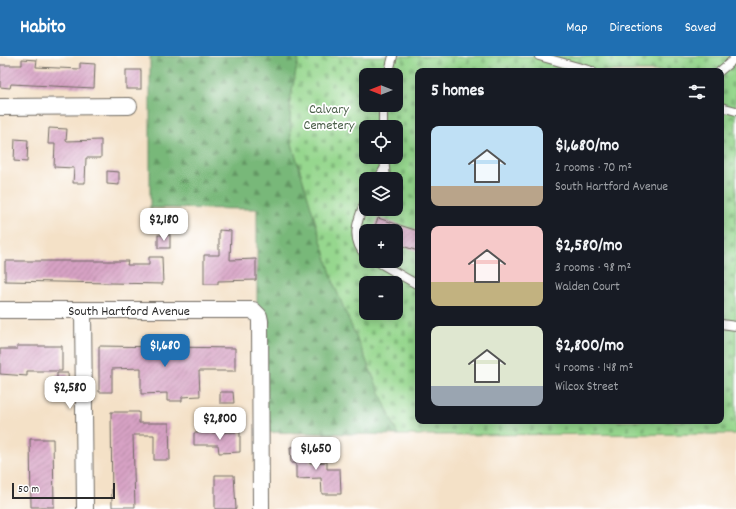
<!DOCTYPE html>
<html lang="en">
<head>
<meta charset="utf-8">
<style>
	:root { --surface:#171b24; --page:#242831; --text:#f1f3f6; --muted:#9ea1a6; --accent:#1f6fb2 }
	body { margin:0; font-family:Dekko,sans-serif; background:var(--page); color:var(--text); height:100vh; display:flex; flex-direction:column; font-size:15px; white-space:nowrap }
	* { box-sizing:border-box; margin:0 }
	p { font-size:13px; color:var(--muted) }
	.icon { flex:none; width:22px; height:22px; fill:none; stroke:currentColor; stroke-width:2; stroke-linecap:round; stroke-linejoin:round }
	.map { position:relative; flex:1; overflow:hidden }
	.panel { position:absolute; left:415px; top:12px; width:309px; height:356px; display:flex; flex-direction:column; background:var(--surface); border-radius:8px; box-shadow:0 2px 10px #0003 }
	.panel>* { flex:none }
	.needle { width:26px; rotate:270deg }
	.controls { position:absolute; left:359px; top:12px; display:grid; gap:8px }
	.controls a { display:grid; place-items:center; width:44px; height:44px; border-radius:8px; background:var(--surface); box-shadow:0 2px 10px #0003; font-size:20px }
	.scale { position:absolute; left:12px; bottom:10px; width:103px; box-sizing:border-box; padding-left:4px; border:2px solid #2b2b2b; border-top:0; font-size:11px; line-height:14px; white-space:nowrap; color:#2b2b2b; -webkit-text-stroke:3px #fff; paint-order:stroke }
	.price { position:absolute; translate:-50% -34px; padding:0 9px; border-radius:8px; background:#fff; color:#222; font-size:13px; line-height:26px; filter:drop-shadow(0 1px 2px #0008) }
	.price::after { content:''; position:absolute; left:50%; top:24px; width:12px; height:9px; margin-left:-6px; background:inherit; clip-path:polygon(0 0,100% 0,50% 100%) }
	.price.active { background:var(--accent); color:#fff }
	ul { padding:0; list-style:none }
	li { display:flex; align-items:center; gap:12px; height:100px; padding:0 16px }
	li span { display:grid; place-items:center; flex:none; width:112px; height:80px; border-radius:8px; color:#555 }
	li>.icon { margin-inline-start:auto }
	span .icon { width:48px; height:48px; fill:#fffc; stroke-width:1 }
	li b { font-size:17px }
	h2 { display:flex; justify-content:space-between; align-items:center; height:48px; padding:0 16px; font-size:17px }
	header { display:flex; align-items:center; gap:24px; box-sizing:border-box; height:56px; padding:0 20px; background:var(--accent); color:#fff }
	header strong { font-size:19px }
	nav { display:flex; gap:22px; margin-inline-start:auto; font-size:14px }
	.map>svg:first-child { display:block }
	.forest { fill:url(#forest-firs); stroke:#527252 }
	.cemetery { fill:url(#cemetery-stones); stroke:#60815c; fill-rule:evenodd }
	.building { fill:url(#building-hatch) }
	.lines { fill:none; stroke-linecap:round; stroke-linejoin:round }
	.service-casing { stroke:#716b62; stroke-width:10 }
	.minor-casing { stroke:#716b62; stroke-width:18 }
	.service { stroke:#fff; stroke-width:8 }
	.minor { stroke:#fff; stroke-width:16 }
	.labels { text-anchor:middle; stroke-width:3.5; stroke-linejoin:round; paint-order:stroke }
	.park-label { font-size:14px; fill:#4b5f49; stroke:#fff }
	.street-label { font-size:14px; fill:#2b2b2b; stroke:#fff }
</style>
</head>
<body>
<header>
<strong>Habito</strong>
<nav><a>Map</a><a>Directions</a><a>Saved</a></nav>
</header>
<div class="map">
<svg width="736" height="453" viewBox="0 0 736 453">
	<defs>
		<pattern id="forest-firs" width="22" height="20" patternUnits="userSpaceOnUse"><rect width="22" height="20" fill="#78b879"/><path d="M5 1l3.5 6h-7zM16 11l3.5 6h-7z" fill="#639663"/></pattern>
		<pattern id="cemetery-stones" width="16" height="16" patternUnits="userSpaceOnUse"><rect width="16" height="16" fill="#96d78e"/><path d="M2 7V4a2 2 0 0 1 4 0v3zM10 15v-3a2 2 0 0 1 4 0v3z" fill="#81b97b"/></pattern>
		<pattern id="building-hatch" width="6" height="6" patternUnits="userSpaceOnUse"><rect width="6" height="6" fill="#d7a2c4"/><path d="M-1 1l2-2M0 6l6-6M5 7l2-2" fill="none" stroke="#af849f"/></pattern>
	</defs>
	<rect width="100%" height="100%" fill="#fff"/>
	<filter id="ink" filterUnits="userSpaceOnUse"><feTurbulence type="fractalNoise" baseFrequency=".025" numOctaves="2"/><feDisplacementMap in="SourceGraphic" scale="8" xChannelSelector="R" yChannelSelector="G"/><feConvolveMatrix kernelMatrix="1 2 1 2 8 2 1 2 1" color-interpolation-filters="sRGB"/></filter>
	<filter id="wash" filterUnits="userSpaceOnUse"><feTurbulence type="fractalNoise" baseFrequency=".012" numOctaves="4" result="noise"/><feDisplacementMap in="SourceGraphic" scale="16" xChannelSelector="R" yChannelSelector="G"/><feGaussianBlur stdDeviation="0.9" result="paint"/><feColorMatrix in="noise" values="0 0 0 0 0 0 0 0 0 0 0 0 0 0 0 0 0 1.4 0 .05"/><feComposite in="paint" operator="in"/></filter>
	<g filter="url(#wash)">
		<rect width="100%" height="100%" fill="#f4e1c7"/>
		<polygon class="forest" points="150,0 299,0 290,45 291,84 335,231 398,379 260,376 257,257 257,153 150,152"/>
		<path class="cemetery" d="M299 0H736V378L398 379 335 231 291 84 290 45ZM418 15H721V365H418ZM366 19H396V49H366ZM366 71H396V101H366ZM366 123H396V153H366ZM366 175H396V205H366ZM366 227H396V257H366Z"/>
		<g id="blocks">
			<g class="building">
				<polygon points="22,3 37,4 36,11 80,13 80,7 95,8 94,32 11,28 10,32 0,31 0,9 22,9"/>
				<rect x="126" y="14" width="15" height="19"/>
				<polygon points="49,72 67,73 66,85 101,84 101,102 86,102 85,127 73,127 74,112 54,111 55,88 48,88"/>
				<polygon points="15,83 28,84 27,106 14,105"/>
				<polygon points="107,115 119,116 119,129 107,128"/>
				<polygon points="378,162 418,175 418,195 396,188 396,175 373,175"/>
				<polygon points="219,174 231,175 230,204 256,203 256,224 218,225 218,228 204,228 204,199 219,199"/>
				<rect x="158" y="179" width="12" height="13"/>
				<polygon points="149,201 162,201 163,228 5,225 5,205 128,205 127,209 149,209"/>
				<polygon points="17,290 62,290 62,315 27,315 27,320 0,318 0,293 17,293"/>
				<polygon points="99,290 235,292 235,315 199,315 200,340 182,341 182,345 167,345 167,337 141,338 141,312 112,313 112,336 99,336"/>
				<polygon points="57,317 68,317 69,332 57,332"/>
				<polygon points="220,336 233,336 234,347 220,347"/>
				<polygon points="111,356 139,356 139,367 169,367 170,404 154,404 154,379 133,379 135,451 112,451"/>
				<polygon points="240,376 240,396 219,397 218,389 194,389 194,377"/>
				<polygon points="30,383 53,383 54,451 31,451"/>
				<polygon points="310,390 310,407 327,406 327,413 340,413 341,438 322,438 321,422 296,423 296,407 291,407 290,391"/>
				<polygon points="215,419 234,419 236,453 215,453"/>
			</g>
		</g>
	</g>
	<g filter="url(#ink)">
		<use href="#blocks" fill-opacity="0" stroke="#716b62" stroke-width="1"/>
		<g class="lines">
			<g class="service-casing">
				<g id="service">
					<polyline points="539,0 592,15"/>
					<polyline points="720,15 733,4 734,0"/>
					<polyline points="388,19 393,0"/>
					<polyline points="383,49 383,71"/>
					<polyline points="721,51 736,55"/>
					<polyline points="384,101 386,123"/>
					<polyline points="378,123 384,113"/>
					<path d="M366 143C358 163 349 182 366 200"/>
					<polyline points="376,205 418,229"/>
					<polyline points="721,268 736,270"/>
				</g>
			</g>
			<g class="minor-casing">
				<g id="minor">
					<polyline points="0,51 129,50"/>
					<polyline points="0,254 253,254 259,260 260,265 261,453"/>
					<polyline points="83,254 85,453"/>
				</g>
			</g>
			<use href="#service" class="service"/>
			<use href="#minor" class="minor"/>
		</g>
	</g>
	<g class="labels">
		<g class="park-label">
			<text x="329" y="57">Calvary<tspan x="329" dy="16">Cemetery</tspan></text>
		</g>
		<g class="street-label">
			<text x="129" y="259">South Hartford Avenue</text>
		</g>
	</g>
</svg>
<div class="controls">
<a><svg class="needle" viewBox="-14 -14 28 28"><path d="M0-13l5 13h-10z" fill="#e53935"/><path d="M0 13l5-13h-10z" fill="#9ea1a6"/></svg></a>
<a><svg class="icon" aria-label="locate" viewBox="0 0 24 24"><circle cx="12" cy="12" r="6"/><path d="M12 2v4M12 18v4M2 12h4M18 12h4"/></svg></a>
<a><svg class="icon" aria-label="layers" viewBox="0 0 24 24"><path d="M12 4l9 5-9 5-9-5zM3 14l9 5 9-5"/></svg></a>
<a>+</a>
<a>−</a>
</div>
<div class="scale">50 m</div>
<b class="price" style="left:164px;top:186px">$2,180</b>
<b class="price active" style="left:165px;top:312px">$1,680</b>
<b class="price" style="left:70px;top:354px">$2,580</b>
<b class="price" style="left:220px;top:385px">$2,800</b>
<b class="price" style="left:316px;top:415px">$1,650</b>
<section class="panel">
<h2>5 homes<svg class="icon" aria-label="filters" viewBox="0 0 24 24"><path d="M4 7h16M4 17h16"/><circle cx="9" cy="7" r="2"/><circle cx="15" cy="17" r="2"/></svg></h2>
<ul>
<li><span style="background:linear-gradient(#bfe0f5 75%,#b9a48a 0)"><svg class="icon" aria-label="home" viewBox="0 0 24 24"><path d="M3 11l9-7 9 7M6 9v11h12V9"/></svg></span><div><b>$1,680/mo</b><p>2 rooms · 70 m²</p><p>South Hartford Avenue</p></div></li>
<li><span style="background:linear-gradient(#f6c9c9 70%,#c2b280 0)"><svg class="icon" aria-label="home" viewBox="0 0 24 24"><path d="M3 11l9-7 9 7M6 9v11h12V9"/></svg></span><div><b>$2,580/mo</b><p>3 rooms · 98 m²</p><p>Walden Court</p></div></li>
<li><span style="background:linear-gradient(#dfe7d0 75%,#9aa5b1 0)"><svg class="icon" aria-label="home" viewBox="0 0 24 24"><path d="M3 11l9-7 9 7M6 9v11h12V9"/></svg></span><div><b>$2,800/mo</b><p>4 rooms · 148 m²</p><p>Wilcox Street</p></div></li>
</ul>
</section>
</div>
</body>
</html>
